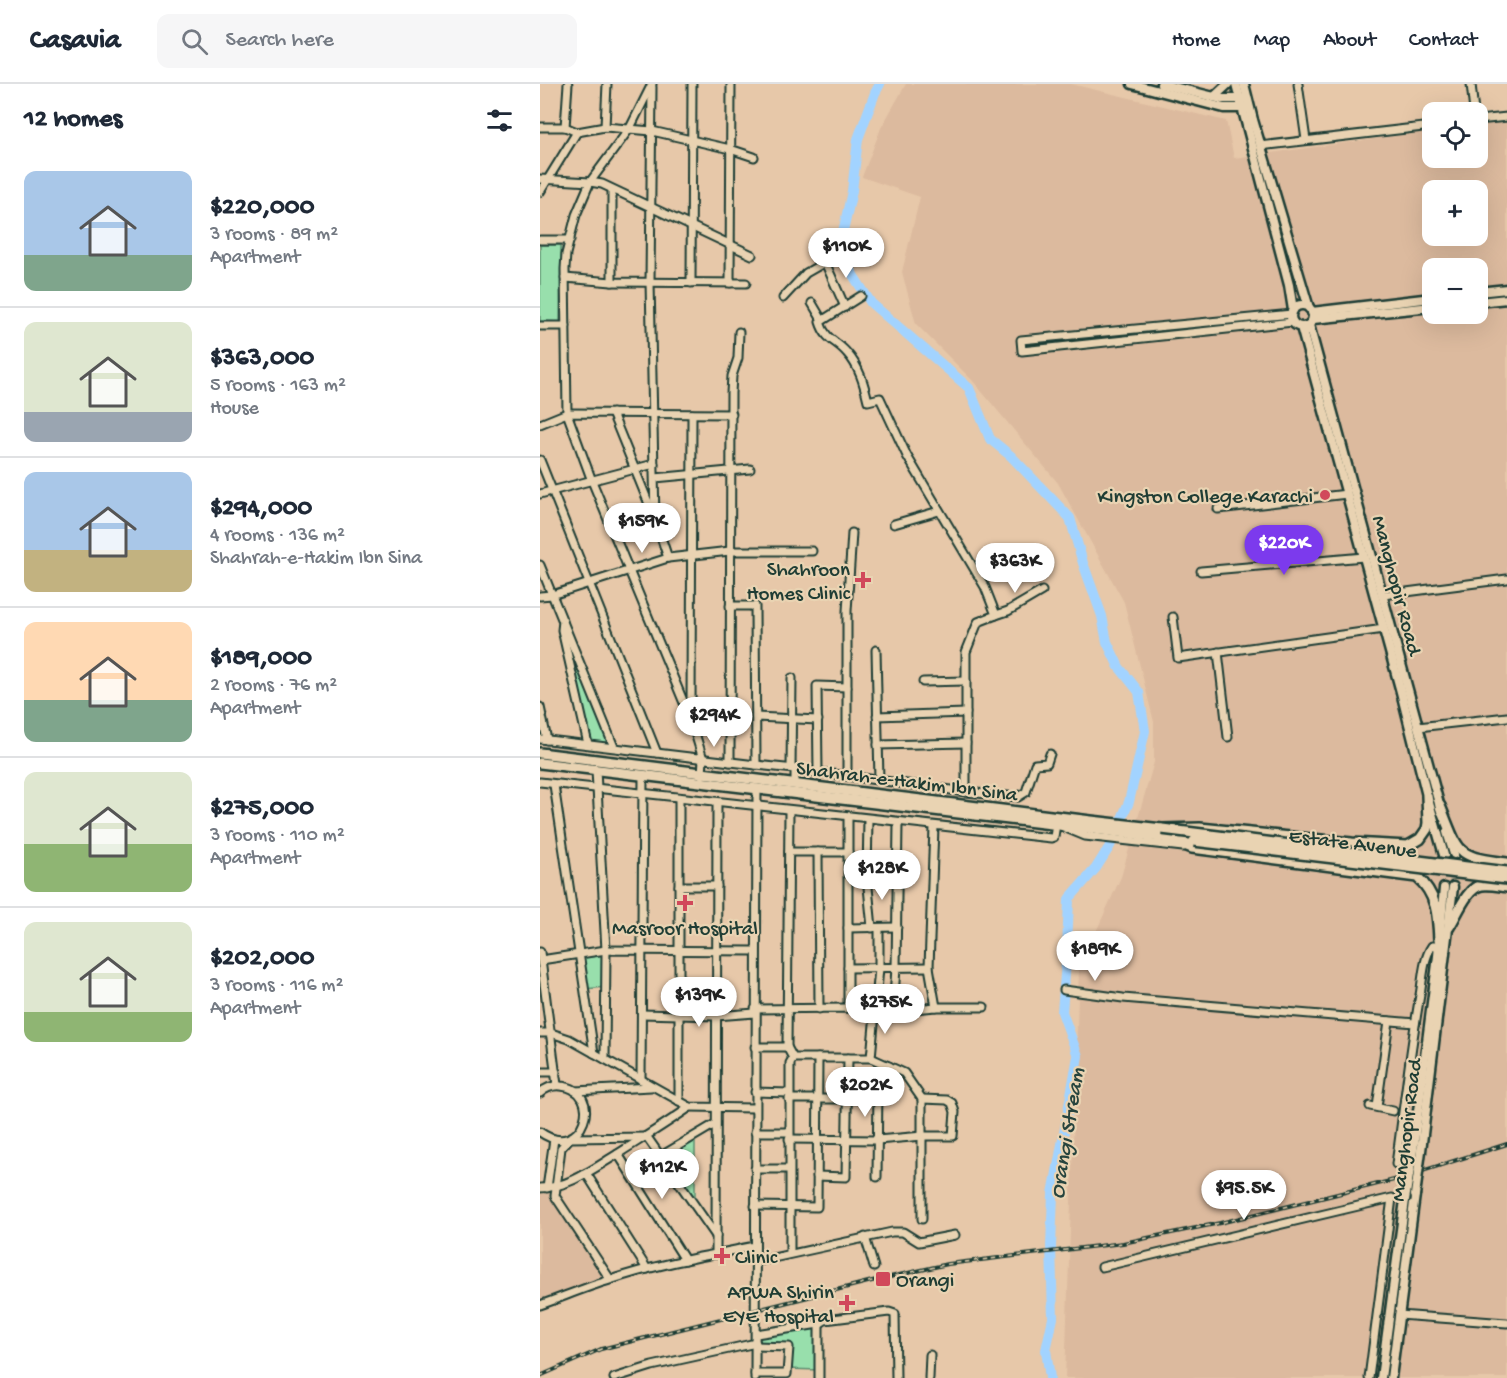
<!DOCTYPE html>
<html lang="en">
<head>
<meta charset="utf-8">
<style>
	:root { --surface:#fff; --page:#f6f6f7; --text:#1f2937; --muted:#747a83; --line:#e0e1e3; --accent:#7c3aed }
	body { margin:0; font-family:"Gochi Hand",sans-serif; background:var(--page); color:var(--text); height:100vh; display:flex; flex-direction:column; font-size:22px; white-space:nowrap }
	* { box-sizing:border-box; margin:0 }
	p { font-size:20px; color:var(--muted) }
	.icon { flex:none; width:33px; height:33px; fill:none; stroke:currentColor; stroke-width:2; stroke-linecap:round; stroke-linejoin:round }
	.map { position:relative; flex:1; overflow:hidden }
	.side { display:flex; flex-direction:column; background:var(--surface); width:540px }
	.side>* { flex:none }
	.controls { position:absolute; left:882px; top:18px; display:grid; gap:12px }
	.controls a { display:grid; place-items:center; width:66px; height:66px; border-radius:12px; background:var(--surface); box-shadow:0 6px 24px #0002; font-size:30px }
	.price { position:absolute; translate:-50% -51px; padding:0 14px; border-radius:21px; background:#fff; color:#222; font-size:20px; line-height:39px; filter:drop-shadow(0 2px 3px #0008) }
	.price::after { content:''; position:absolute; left:50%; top:36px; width:18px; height:14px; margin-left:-9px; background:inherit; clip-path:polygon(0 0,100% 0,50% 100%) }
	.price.on { background:var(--accent); color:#fff }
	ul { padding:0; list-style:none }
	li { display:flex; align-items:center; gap:18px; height:150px; padding:0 24px }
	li+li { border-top:2px solid var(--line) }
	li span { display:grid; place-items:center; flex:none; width:168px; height:120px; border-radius:12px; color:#555 }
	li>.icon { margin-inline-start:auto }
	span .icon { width:72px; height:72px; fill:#fffc; stroke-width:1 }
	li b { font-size:26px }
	h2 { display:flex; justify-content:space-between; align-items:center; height:72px; padding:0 24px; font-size:26px }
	header { display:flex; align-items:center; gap:36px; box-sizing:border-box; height:84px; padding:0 30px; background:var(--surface); border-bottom:2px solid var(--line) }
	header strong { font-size:28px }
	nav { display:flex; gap:33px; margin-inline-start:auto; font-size:21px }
	.search { width:420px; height:54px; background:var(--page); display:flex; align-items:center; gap:15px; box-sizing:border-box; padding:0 21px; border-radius:12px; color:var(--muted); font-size:22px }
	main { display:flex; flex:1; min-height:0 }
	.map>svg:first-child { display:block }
	.built { fill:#dcba9e; fill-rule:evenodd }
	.green { fill:#98dfac; stroke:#5c8e70; stroke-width:1.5 }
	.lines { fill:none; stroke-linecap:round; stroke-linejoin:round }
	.river { stroke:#a2d3ff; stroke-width:10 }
	.major-tunnel { stroke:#bfac92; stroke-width:8; stroke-dasharray:8 4; stroke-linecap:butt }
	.minor-casing { stroke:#1f3d34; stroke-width:11 }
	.major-casing { stroke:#1f3d34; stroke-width:13 }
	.highway-casing { stroke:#1f3d34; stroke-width:14 }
	.minor { stroke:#e9d3b2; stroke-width:7 }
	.major { stroke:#e9d3b2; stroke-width:8 }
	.highway { stroke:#e9d3b2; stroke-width:9 }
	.rail-casing { stroke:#1f3d34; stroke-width:4 }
	.rail { stroke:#e9d3b2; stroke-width:1.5; stroke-dasharray:4.5; stroke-linecap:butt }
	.major-bridge-casing { stroke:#1f3d34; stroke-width:13; stroke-linecap:butt }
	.highway-bridge-casing { stroke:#1f3d34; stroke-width:14; stroke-linecap:butt }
	.major-bridge { stroke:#e9d3b2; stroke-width:8 }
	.highway-bridge { stroke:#e9d3b2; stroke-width:9 }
	.poi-dot { fill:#d1495b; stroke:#e9d3b2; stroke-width:2 }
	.labels { text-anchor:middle; stroke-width:4.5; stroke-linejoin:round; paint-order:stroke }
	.poi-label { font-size:21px; fill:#1f3d34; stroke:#e9d3b2; text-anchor:end }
	.street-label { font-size:21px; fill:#1f3d34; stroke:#e9d3b2 }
	.water-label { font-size:22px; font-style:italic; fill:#26443e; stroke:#e9d3b2 }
</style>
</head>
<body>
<header>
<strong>Casavia</strong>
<div class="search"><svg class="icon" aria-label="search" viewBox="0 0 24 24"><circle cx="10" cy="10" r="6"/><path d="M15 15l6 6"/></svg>Search here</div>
<nav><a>Home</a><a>Map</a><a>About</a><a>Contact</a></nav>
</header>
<main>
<section class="side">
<h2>12 homes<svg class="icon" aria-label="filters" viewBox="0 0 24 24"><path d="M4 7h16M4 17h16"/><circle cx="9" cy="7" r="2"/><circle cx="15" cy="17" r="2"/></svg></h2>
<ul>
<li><span style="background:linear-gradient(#a9c7e8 70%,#7fa58c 0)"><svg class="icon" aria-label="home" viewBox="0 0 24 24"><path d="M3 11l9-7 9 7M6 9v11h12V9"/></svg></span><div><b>$220,000</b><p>3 rooms · 89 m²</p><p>Apartment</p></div></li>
<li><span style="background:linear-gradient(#dfe7d0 75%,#9aa5b1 0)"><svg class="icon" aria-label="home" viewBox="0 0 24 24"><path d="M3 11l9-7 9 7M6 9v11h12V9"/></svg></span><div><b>$363,000</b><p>5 rooms · 163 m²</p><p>House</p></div></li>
<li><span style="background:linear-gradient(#a9c7e8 65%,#c2b280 0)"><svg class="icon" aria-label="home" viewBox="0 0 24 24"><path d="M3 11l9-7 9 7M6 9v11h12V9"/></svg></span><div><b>$294,000</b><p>4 rooms · 136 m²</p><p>Shahrah-e-Hakim Ibn Sina</p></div></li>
<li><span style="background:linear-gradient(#ffd9b3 65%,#7fa58c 0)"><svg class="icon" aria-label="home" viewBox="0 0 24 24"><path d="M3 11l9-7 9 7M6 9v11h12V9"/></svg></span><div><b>$189,000</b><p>2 rooms · 76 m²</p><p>Apartment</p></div></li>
<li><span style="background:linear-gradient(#dfe7d0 60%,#8fb573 0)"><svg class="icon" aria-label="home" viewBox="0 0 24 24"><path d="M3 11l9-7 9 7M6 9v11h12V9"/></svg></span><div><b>$275,000</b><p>3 rooms · 110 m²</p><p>Apartment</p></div></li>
<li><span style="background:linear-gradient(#dfe7d0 75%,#8fb573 0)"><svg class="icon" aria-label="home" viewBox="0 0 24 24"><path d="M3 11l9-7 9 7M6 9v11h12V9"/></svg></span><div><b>$202,000</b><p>3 rooms · 116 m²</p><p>Apartment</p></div></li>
</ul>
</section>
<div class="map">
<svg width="967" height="1294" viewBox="0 0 967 1294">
	<rect width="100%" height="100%" fill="#e7c8a9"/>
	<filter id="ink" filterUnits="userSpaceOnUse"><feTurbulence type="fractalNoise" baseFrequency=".0167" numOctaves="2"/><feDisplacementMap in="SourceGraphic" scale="12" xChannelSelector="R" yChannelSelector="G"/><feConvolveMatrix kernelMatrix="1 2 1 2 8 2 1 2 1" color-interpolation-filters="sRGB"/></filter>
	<g filter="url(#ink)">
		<g class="built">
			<path d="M366 0H531L686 37 694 74 892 47V74H938V41L967 37V1294H525L539 885 581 793 614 678V638L584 518 518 399 433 297 376 240 362 188 380 113 322 93 341 44ZM892 106H938V152H892ZM892 184H938V230H892Z"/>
			<polygon points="15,1103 15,1112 70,1195 0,1221 0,1104"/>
		</g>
		<g class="green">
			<polygon points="0,161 21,161 20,238 0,237"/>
			<polygon points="29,554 70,660 49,658 25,555"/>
			<polygon points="66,866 66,903 44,905 38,871"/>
			<polygon points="155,1052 155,1123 121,1072"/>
			<polygon points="279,1240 279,1286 247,1285 249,1263 216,1262 216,1250"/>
		</g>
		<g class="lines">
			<polyline class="river" points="340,0 335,9 318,55 312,107 301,157 313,191 331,219 429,304 450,355 471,372 530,434 543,479 562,532 567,558 579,583 599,608 605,647 589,718 570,762 556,784 529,815 527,866 522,928 538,972 513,1110 511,1162 513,1234 506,1266 510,1294"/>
			<polyline class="major-tunnel" points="913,803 914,770"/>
			<g class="minor-casing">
				<g id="minor">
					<polyline points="112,0 90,44 50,98 36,131 26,170 25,185 27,329 52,397 151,636 163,675 162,691"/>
					<polyline points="758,0 766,56"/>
					<polyline points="931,0 934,28"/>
					<polyline points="112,3 110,198 115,435"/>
					<polyline points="938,36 967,33"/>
					<polyline points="0,43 25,43 37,48 65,43 112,47 190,65 214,73"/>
					<polyline points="25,43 28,0"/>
					<polyline points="65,43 67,0"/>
					<polyline points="720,62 892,42"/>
					<polyline points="0,95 50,98 62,100 212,171"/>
					<polyline points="0,108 37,48"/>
					<polyline points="0,156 30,156"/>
					<polyline points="285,178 305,223"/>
					<polyline points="25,194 72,198 206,199"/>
					<polyline points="72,198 72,106"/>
					<polyline points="151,199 152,0"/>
					<polyline points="190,199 191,0"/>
					<path d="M321 212 280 238C286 257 296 256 307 269 319 282 324 300 328 317L340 314 367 372 445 503 456 531 438 538 426 568V708"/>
					<polyline points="243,214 266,189 301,169"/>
					<polyline points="272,219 282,236"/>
					<polyline points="752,230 481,256 482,267 753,238"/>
					<polyline points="0,242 26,242"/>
					<polyline points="72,329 115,435 128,474"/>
					<polyline points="0,340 27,329 192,330"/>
					<polyline points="0,376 117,669"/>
					<polyline points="115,394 210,385"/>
					<polyline points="0,410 114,380"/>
					<polyline points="678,425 807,410"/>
					<polyline points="354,440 399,427"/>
					<polyline points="0,481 74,663"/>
					<polyline points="661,487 824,473"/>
					<polyline points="843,511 967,495"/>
					<polyline points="0,512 12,511 128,474 190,467 272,467"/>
					<polyline points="456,531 468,527 502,507"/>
					<polyline points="633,533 638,574 844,545"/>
					<polyline points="23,537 22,546 48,660"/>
					<polyline points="336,566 339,696"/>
					<polyline points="678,568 688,653"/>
					<polyline points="383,598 426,597"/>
					<polyline points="0,623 7,656"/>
					<polyline points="151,630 152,330"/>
					<polyline points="337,632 426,629"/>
					<polyline points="216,633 278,636"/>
					<polyline points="878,643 967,633"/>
					<polyline points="0,655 216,681 215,522 190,522"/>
					<polyline points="338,661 426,659"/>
					<polyline points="190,678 191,309 192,292 198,274 199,248"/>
					<polyline points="216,681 255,685 255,700"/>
					<polyline points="251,684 252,594"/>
					<polyline points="255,685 426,708 478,713 486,708 495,680 507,679 510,670"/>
					<polyline points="56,686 66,866 65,975"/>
					<polyline points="278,688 277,602 307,603"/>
					<polyline points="307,692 307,527 312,449"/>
					<polyline points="0,698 511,754 514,753 516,740 545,752 643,763"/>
					<polyline points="14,701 54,969"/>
					<polyline points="308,733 308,924"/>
					<polyline points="328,735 327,793 332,844"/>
					<polyline points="394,743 389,883 396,923"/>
					<polyline points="249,768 308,768"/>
					<polyline points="278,768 279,925"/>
					<polyline points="139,802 177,802"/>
					<polyline points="308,844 357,843"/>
					<polyline points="0,868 17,1001"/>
					<polyline points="1,876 66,866 215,867"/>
					<polyline points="308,884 389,883"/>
					<polyline points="524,906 583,914 875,939"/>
					<polyline points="215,925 308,924 353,927 396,923 444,923"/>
					<polyline points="353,927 356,884 358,739"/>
					<polyline points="102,930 176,932 215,929"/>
					<polyline points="0,949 11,949 29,955 150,1023 214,1024"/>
					<polyline points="215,963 247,963 253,974 331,974 364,989 382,1015 382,1135"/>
					<polyline points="247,963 249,727"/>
					<polyline points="331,974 339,884 339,844"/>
					<polyline points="0,988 16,988"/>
					<polyline points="101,996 103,692"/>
					<polyline points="35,1007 111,1003"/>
					<polyline points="215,1008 249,1009"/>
					<path d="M0 1009C6 1004 13 1001 21 1002 66 1006 43 1079 0 1048"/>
					<polyline points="249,1015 337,1015"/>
					<polyline points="139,1017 139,714"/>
					<polyline points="830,1022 853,1027"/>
					<polyline points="837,1023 849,937"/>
					<polyline points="215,1048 249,1048"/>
					<polyline points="249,1055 337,1056 383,1052 413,1052 415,1028 412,1019 407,1016 382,1015"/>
					<polyline points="78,1070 145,1176"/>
					<polyline points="121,1072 175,1040"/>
					<path d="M856 1080C864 1024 870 967 880 911 883 895 883 875 892 862H899"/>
					<polyline points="215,1085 249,1085"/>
					<polyline points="46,1089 107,1185"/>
					<polyline points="277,1092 306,1093 308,974"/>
					<polyline points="337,1093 338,1003 349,1003 349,982"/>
					<path d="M0 1104C28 1104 53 1085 76 1071 101 1055 126 1040 150 1023"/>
					<polyline points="7,1104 14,1055"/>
					<polyline points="215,1122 277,1123 278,974"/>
					<polyline points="325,1153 334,1183"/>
					<polyline points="250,1169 250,979 253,974"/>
					<polyline points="176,1170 177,719"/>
					<polyline points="215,1178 352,1148 363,1148 379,1158 415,1151"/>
					<polyline points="562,1183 852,1114 829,1294"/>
					<polyline points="70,1195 15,1112 21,1064 30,1054 107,1053 176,1152"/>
					<path d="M0 1221C23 1213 46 1203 70 1196 117 1180 166 1172 215 1162"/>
					<polyline points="859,1231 967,1239"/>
					<polyline points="279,1240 279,1294"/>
					<polyline points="216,1250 279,1240 285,1236 349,1228 355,1230 356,1294"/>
					<polyline points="215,1290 247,1290 249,1263 216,1262"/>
					<polyline points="74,1294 112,1282 216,1259"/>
					<polyline points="215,1294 217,704"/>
					<polyline points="389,1294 390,1271"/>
				</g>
			</g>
			<g class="major-casing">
				<g id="major">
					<polyline points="592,0 684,24 705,24"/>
					<polyline points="621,0 682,15 702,15"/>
					<polyline points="696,0 749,201 753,226"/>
					<polyline points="704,0 713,36 769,224"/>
					<polyline points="674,13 688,0"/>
					<polyline points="938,208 967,205"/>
					<polyline points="938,218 967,215"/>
					<circle cx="762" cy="232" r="11"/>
					<polyline points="772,228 892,214"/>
					<polyline points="773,235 892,223"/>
					<polyline points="769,241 901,727"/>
					<polyline points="761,243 861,608 887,712 904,771"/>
					<polyline points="907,748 914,770"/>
					<polyline points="873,1066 898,872 904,804"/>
					<polyline points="881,1067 913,803"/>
					<polyline points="841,1294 865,1116"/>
					<polyline points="851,1294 875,1111"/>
				</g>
			</g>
			<g class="highway-casing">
				<g id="highway">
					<polyline points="0,669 551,737 622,745 660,744 812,759 868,762 880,755 887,745 888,739 887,712"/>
					<polyline points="0,679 654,757"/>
					<path d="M900 722C920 770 914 772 967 779"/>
					<path d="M637 758 652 764 877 793C897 810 898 832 899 856"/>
					<path d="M909 843C917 831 927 803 942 801 950 800 959 802 967 803"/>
				</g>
			</g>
			<use href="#minor" class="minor"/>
			<use href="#major" class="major"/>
			<use href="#highway" class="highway"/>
			<g class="rail-casing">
				<polyline id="rail" points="0,1292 61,1265 332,1197 408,1180 583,1159 680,1139 854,1096 967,1060"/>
			</g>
			<use href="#rail" class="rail"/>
			<g class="major-bridge-casing">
				<g id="major-bridge">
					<polyline points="875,1111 881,1067"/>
					<polyline points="865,1116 873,1066"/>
				</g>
			</g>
			<g class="highway-bridge-casing">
				<g id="highway-bridge">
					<polyline points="622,745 967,788"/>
					<polyline points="654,757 967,795"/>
				</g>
			</g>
			<use href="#major-bridge" class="major-bridge"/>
			<use href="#highway-bridge" class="highway-bridge"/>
		</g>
	</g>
	<g class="poi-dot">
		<circle cx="785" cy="411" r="6"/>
		<path d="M320 487h6v6h6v6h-6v6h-6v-6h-6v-6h6z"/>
		<path d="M142 810h6v6h6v6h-6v6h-6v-6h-6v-6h6z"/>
		<path d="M179 1163h6v6h6v6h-6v6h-6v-6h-6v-6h6z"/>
		<rect x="335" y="1187" width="16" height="16" rx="3"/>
		<path d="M304 1210h6v6h6v6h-6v6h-6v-6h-6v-6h6z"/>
	</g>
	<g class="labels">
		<g class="poi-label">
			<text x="773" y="418">Kingston College Karachi</text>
			<text x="310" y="491">Shahroon<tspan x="310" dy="24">Homes Clinic</tspan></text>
			<text x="145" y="850" text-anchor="middle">Masroor Hospital</text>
			<text x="195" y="1179" text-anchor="start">Clinic</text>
			<text x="356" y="1202" text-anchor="start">Orangi</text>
			<text x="294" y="1214">APWA Shirin<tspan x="294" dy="24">EYE Hospital</tspan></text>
		</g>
		<g class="street-label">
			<text transform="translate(858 501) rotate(75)" y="7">Manghopir Road</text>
			<text transform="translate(367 696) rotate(7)" y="7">Shahrah-e-Hakim Ibn Sina</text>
			<text transform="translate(813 758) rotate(7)" y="7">Estate Avenue</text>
			<text transform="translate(865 1046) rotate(-83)" y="7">Manghopir Road</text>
		</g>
		<g class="water-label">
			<text transform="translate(525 1049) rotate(-81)" y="8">Orangi Stream</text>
		</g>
	</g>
</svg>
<div class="controls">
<a><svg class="icon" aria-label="locate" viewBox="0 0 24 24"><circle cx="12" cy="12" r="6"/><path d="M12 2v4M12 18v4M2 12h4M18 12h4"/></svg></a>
<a>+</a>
<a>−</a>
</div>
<b class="price" style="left:306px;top:195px">$110K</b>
<b class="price" style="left:102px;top:470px">$159K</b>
<b class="price on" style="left:744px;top:492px">$220K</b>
<b class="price" style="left:475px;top:510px">$363K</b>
<b class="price" style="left:174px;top:664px">$294K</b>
<b class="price" style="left:342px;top:817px">$128K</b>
<b class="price" style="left:555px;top:898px">$189K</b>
<b class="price" style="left:159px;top:944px">$139K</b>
<b class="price" style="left:345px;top:951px">$275K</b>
<b class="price" style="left:325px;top:1034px">$202K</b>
<b class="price" style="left:122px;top:1116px">$112K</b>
<b class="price" style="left:704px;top:1137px">$95.5K</b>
</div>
</main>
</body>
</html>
